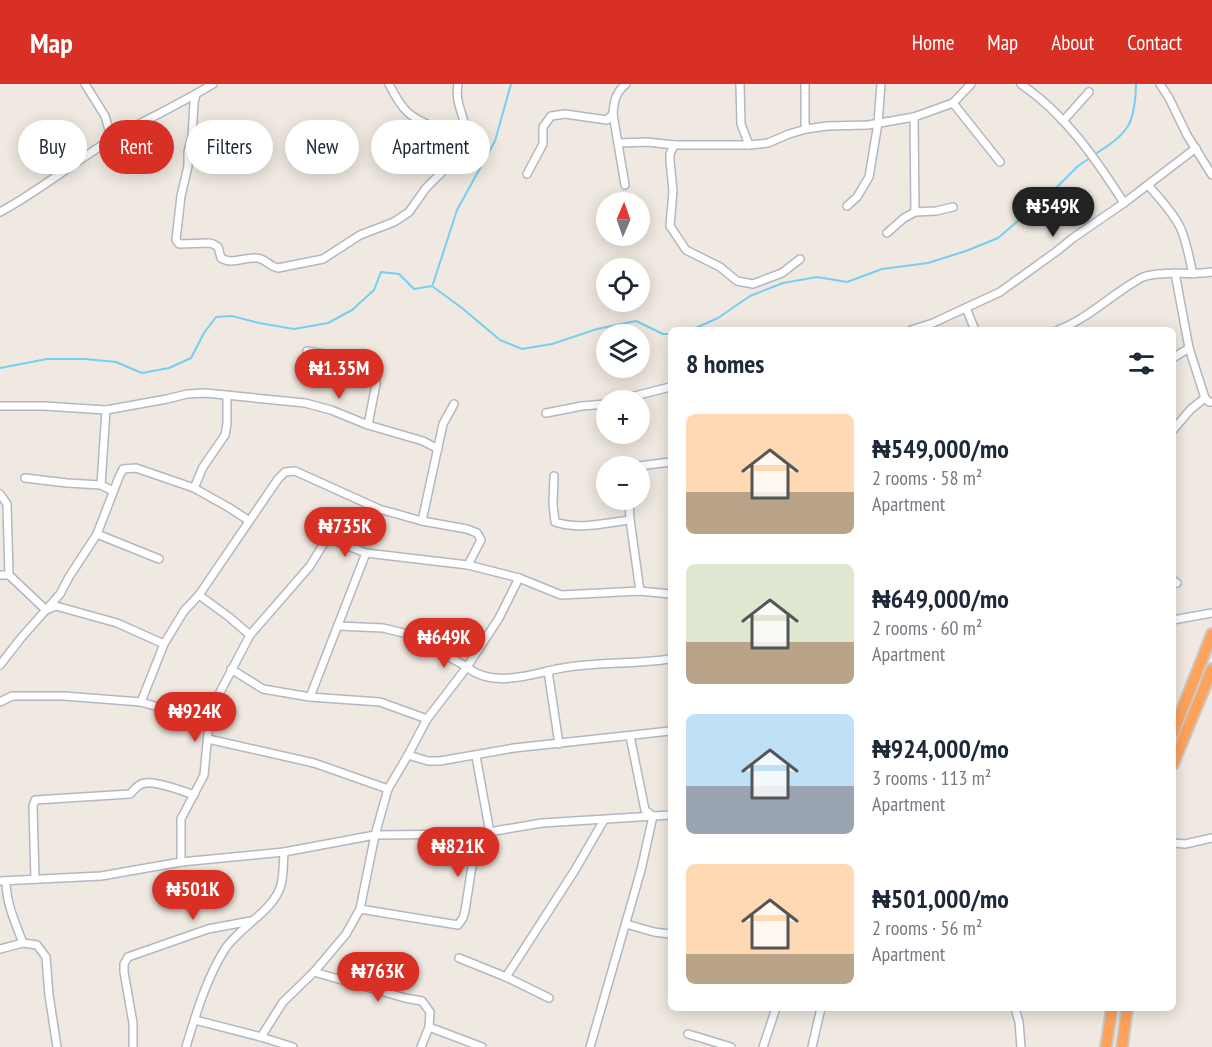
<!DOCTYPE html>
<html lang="en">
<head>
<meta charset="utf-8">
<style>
	:root { --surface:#fff; --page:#f2f2f3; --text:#1f2937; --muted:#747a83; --accent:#d93025 }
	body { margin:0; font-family:"PT Sans Narrow",sans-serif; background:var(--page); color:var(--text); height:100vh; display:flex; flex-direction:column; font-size:22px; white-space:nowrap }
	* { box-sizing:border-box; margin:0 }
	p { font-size:20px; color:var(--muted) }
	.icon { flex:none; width:33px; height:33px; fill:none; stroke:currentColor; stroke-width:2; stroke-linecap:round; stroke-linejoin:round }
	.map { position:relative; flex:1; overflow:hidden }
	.sheet { position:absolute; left:668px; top:243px; width:508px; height:684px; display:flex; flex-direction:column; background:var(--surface); border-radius:9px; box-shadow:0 3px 15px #0003 }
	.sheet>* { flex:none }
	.hud { position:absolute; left:18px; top:36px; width:560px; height:54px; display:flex; gap:12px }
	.needle { width:39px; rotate:2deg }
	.tools { position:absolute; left:596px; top:108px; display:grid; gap:12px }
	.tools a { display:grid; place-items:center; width:54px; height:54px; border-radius:50%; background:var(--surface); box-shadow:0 3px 15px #0003; font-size:30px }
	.price { position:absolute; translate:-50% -51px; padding:0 14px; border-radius:21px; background:var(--accent); color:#fff; font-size:20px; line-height:39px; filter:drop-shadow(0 2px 3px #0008) }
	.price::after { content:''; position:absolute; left:50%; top:36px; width:18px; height:14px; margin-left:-9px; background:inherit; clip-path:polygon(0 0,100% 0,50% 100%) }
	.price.on { background:#222; color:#fff }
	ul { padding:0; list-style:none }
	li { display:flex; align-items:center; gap:18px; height:150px; padding:0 18px }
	li span { display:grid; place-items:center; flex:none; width:168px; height:120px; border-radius:9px; color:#555 }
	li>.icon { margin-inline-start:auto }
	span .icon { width:72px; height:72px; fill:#fffc; stroke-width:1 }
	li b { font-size:26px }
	h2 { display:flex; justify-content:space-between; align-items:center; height:72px; padding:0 18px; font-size:26px }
	.tag { padding:0 21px; border-radius:27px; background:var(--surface); box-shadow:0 3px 15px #0003; font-size:21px; line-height:54px }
	.tag.on { background:var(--accent); color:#fff }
	header { display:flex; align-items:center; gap:36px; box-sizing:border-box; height:84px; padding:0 30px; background:var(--accent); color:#fff }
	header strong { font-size:28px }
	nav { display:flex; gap:33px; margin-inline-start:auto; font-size:21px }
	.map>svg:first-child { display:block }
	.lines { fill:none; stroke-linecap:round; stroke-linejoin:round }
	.stream { stroke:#75cff0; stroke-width:2 }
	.minor-casing { stroke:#b4b7c1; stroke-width:10 }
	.highway-casing { stroke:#c9c9c9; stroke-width:14 }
	.minor { stroke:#fff; stroke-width:7 }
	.highway { stroke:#ffa35c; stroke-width:10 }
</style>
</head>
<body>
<header>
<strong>Map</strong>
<nav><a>Home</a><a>Map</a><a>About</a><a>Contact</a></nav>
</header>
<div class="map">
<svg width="1212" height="963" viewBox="0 0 1212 963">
	<rect width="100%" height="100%" fill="#efe9e1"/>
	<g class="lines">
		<g class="stream">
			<path d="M1095 70C1106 63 1120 55 1128 42 1134 32 1136 12 1136 0"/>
			<polyline points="433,200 457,126 495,57 511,0"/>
			<polyline points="691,246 718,234 750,212 783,199 817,193 847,198 882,185 928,179 966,167 998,154 1019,136 1033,114 1057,103 1078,82 1090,74"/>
			<polyline points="0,284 47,275 85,275 116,278 142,289 169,284 191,274 204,249 216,233 232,232 259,239 294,245 328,239 352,226 374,206 381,188 399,190 414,205 432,202 462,224 500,256 522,265 552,260 597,245 636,237 663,250 670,250"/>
		</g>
		<g class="minor-casing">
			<g id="minor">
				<polyline points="85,0 105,32 112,56"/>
				<path d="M389 0C403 28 409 33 438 45 445 49 452 53 460 54L465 52C467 32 454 22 458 0"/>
				<polyline points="740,0 741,40 749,61"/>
				<polyline points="805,0 805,39 806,45"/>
				<path d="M1021 0C1065 30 1096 75 1124 119"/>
				<polyline points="1160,0 1169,14 1187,51 1212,91"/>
				<path d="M196 10 194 19 192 53 188 68V82L181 112 176 156 179 160 209 159 213 160 218 163 221 174C232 181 244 173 256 174 266 174 269 183 278 184L323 175 360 151 394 138 409 128 426 104 447 83 462 63 465 52"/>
				<polyline points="953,19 1000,78"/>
				<polyline points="914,33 915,128"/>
				<polyline points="1063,37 1089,8"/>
				<polyline points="619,59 647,58 674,61 749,61 768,59 789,50 806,45 827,42 868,41 914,33 953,19 971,0"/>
				<polyline points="674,61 670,70 670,77 673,107 670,142 686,166 720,183 737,197 753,200 782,189 800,175"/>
				<polyline points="527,90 543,60 543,43 551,32 565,30 607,36 613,30"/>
				<path d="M625 101 613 30C614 16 616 8 626 0"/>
				<path d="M1148 101C1159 114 1172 127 1180 143 1187 158 1189 174 1193 190"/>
				<polyline points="847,122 857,113 869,93 878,39 881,0"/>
				<path d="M0 128C39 107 74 78 112 55 145 36 180 20 213 0"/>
				<polyline points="887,149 904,134 915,128 936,127 953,123"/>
				<polyline points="1175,189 1189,264 1205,314 1209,318 1212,318"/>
				<polyline points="966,224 975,246"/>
				<polyline points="911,246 933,239 1000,208 1057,167 1073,154 1124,119 1196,64"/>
				<path d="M1058 246C1082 237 1101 220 1122 206 1130 201 1137 195 1146 192 1168 186 1190 192 1212 188"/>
				<path d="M307 267C320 269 366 275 373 285 376 289 376 295 376 300L368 341"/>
				<polyline points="1173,274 1189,264"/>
				<polyline points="619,316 670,303"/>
				<polyline points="0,322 44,322 106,326 101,401"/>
				<polyline points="106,326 167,315 187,310 205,309 305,319 331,326 368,341 423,357 438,365"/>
				<polyline points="546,329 582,322 606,320"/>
				<polyline points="1173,346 1191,325 1205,314"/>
				<polyline points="639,382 670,378"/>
				<path d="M554 392 553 420 555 438C580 446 605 439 630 436"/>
				<polyline points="25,394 67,399 101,401 113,407"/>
				<polyline points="194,404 203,383 225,351 227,340 227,311"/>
				<polyline points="0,410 7,420 9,491"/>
				<polyline points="629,416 630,436 640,507"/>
				<polyline points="422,437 443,340 454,320"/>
				<polyline points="97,450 159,475"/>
				<polyline points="0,491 9,491 46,526 56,522 117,539 164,560"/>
				<polyline points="1173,496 1177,499"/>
				<polyline points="199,511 229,533 250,551"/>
				<polyline points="1173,536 1212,529"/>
				<path d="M338 542 383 544 408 550 467 583C489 602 523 593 548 587"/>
				<polyline points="0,581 21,554 60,510 69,493 97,450 119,393 123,385 136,384 194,404 228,423 248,436"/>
				<polyline points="231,585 263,605 310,613 380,618 427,635"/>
				<polyline points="310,613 366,469"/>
				<polyline points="0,618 12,612 64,612 141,618 209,638"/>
				<polyline points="141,618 164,560 184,527 199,511 278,395 285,388 295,387 379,425 422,437 467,445 477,449 481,456 468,481"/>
				<polyline points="208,655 314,679 388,705"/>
				<path d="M559 660 548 587C588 577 630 581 670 575"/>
				<polyline points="408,671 428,677 440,677 514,664 670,647"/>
				<polyline points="476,672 490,749"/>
				<polyline points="1173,759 1185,760 1212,754"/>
				<polyline points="181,778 181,735 204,691 209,638 218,612 250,551 310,482 326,456 330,455 366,469 468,481 519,494 561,511 640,507 670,510"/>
				<path d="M35 795 33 722 35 716 130 710C135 705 139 699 146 699 156 697 183 707 194 711"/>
				<polyline points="0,797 101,792 181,778 284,768 375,751 477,750 542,739 670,731"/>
				<path d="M6 797C6 819 15 838 23 859L37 861 46 873 49 911 57 963"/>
				<polyline points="360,825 458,841 463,834 465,827 477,750"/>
				<polyline points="626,840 654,848 670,850"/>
				<polyline points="0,865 23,859"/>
				<polyline points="459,874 506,893 549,914"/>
				<polyline points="314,888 405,914 422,917 430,928 429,943 421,963"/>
				<polyline points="506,893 575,786 604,736"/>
				<polyline points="1015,924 1019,938 1021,963"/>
				<polyline points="195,936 261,953 293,963"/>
				<polyline points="429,943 482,963"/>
				<polyline points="688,950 731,963"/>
				<polyline points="261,953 283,918 314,888 346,850 360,825 375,751 388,705 408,671 427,635 467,583 499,534 519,494"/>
				<polyline points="133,963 133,939 124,888 124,880 128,873 208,845 251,837"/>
				<path d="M186 963C196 930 206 895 225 865 239 844 272 827 280 804 284 794 283 779 284 768"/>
				<polyline points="590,963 641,786 653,732 645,726 630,652"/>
				<polyline points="763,963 776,924"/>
				<polyline points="812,963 821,924"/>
			</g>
		</g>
		<g class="highway-casing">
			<g id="highway">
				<polyline points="1173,649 1212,550"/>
				<polyline points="1173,680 1212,585"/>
				<polyline points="1106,963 1112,924"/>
				<polyline points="1122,963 1127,924"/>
			</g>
		</g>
		<use href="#minor" class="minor"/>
		<use href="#highway" class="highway"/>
	</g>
</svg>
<div class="tools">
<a><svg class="needle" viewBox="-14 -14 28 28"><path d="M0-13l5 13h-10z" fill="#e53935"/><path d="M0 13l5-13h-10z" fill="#747a83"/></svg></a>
<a><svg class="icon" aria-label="locate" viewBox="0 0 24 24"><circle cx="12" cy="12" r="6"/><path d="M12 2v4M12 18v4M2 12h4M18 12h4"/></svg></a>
<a><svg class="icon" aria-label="layers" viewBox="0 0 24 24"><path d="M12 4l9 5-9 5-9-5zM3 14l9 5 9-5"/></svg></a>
<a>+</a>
<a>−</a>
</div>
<b class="price on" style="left:1053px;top:154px">₦549K</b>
<b class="price" style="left:339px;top:316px">₦1.35M</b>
<b class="price" style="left:345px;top:474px">₦735K</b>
<b class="price" style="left:444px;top:585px">₦649K</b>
<b class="price" style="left:195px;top:659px">₦924K</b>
<b class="price" style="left:458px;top:794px">₦821K</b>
<b class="price" style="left:193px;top:837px">₦501K</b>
<b class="price" style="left:378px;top:919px">₦763K</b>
<div class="hud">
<a class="tag">Buy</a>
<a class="tag on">Rent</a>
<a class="tag">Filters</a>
<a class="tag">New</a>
<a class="tag">Apartment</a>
</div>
<section class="sheet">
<h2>8 homes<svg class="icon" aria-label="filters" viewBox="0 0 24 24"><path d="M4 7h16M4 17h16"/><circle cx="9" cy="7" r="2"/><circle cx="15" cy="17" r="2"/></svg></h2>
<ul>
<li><span style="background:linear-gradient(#ffd9b3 65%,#b9a48a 0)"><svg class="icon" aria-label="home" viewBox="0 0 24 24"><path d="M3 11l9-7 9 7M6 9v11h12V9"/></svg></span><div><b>₦549,000/mo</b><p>2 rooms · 58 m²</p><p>Apartment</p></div></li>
<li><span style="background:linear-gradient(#dfe7d0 65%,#b9a48a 0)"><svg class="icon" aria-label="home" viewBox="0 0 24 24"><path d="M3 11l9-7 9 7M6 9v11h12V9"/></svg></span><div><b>₦649,000/mo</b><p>2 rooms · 60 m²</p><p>Apartment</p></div></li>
<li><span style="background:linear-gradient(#bfe0f5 60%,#9aa5b1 0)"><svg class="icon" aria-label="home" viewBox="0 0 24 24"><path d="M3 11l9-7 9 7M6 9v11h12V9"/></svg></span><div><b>₦924,000/mo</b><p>3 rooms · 113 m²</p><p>Apartment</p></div></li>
<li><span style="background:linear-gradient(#ffd9b3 75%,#b9a48a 0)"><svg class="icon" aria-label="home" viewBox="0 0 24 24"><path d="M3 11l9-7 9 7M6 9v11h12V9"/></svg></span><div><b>₦501,000/mo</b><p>2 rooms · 56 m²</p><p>Apartment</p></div></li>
</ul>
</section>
</div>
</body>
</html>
